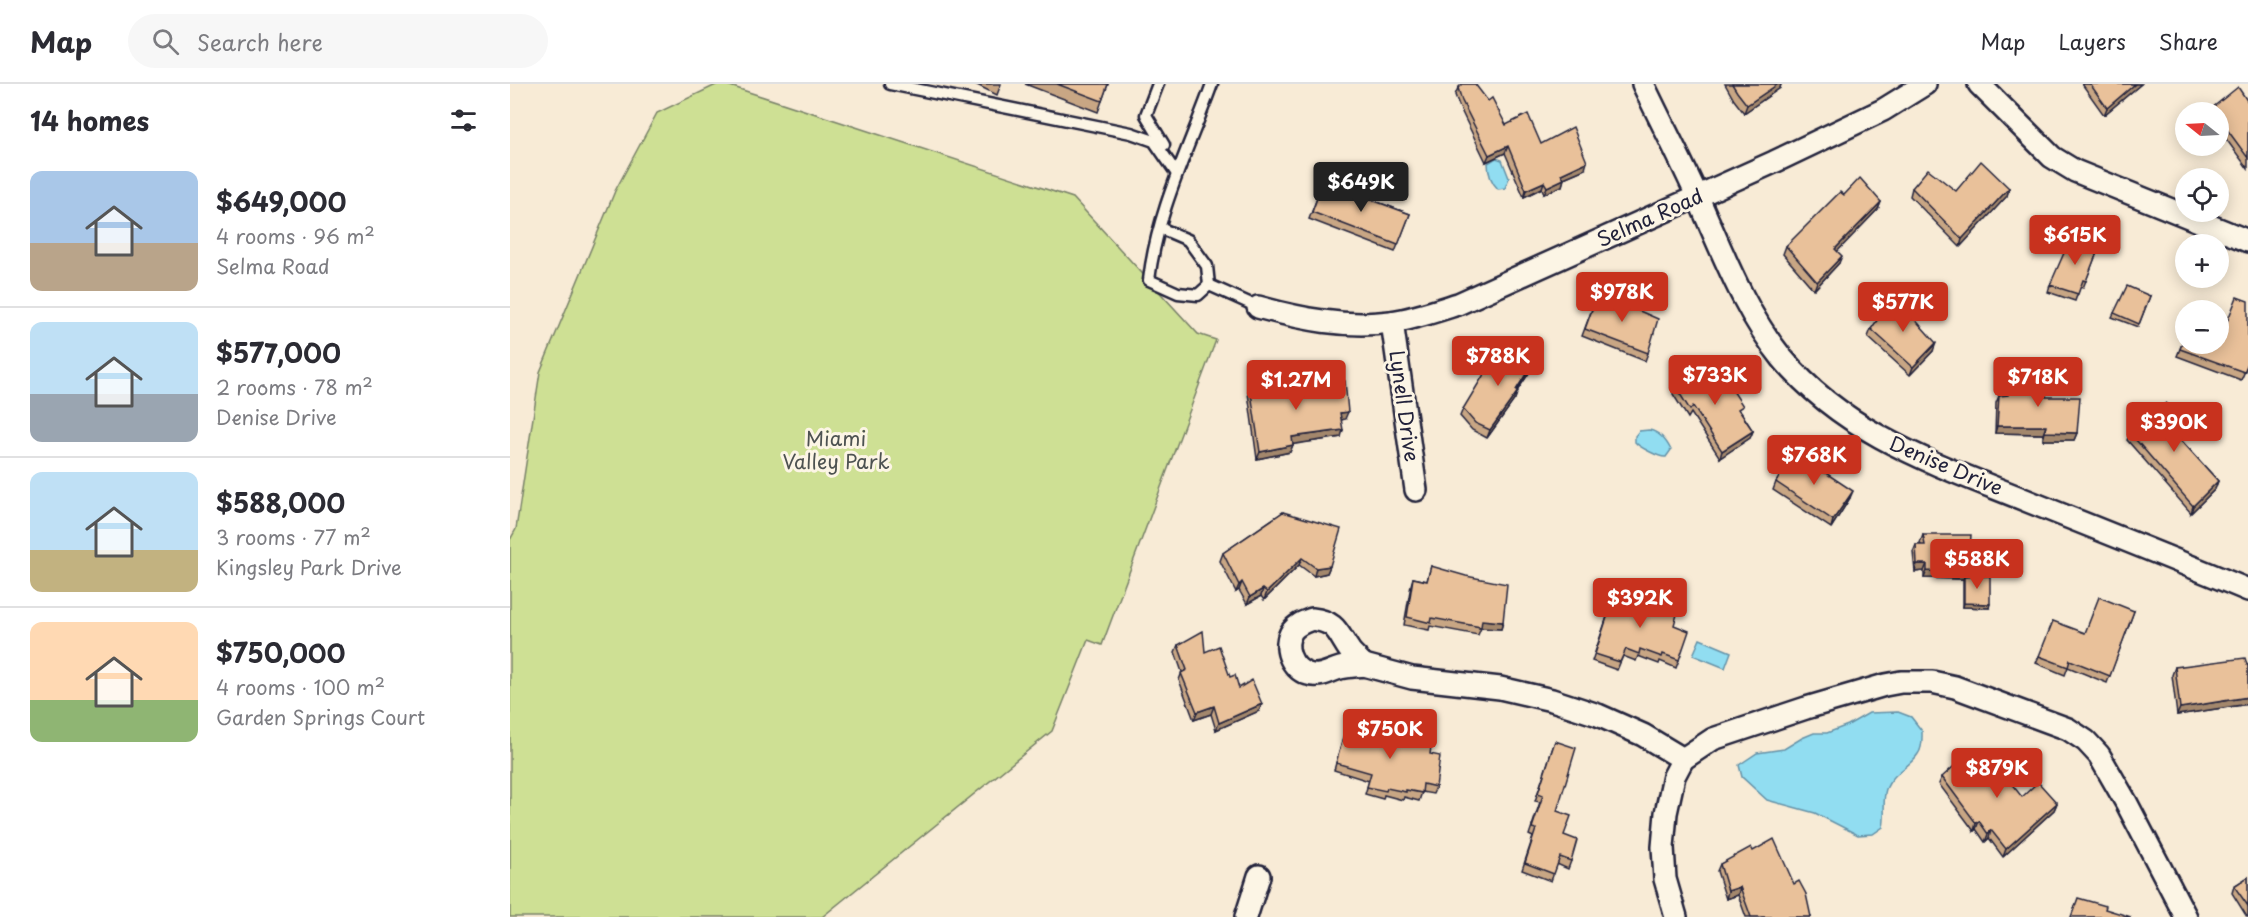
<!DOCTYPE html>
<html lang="en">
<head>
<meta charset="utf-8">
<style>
	:root { --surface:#fff; --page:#f7f7f7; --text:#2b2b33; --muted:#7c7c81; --line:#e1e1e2; --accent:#c8321e }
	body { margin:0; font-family:"Playpen Sans",sans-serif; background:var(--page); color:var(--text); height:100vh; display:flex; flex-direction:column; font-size:22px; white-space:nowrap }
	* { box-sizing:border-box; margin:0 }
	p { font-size:20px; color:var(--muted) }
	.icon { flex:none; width:33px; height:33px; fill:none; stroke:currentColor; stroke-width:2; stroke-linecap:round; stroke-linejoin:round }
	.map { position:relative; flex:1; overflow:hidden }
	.sheet { display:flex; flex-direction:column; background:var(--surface); width:510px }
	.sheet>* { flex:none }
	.needle { width:39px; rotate:288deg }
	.tools { position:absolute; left:1665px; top:18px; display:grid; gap:12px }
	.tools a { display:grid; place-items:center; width:54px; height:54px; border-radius:50%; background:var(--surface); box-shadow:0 3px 15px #0003; font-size:30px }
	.price { position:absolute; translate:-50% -51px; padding:0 14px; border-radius:6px; background:var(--accent); color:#fff; font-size:20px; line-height:39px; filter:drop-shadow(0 2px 3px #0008) }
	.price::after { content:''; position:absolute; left:50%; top:36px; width:18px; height:14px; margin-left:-9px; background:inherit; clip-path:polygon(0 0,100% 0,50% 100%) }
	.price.on { background:#222; color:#fff }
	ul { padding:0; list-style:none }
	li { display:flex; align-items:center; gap:18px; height:150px; padding:0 30px }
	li+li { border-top:2px solid var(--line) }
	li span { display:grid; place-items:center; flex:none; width:168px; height:120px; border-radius:12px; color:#555 }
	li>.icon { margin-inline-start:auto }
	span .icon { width:72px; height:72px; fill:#fffc; stroke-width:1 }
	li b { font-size:26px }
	h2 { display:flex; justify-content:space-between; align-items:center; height:72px; padding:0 30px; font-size:26px }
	header { display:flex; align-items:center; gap:36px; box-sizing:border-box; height:84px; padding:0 30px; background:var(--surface); border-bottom:2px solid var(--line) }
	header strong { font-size:28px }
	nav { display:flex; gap:33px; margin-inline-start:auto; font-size:21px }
	.search { width:420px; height:54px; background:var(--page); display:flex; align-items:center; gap:15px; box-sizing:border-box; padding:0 21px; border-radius:33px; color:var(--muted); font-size:22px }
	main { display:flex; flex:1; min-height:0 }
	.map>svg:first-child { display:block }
	.green { fill:#cee094; stroke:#788168; stroke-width:1.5 }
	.water { fill:#91ddf1; stroke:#6592a8; stroke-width:1.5 }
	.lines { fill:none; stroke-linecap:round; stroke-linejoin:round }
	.service-casing { stroke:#22223b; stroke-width:15 }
	.minor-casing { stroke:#22223b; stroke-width:26 }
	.service { stroke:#fcf5e5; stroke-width:10 }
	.minor { stroke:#fcf5e5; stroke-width:21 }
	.wall { fill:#c8a684; stroke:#22223b; stroke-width:1.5 }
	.shaded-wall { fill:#a3876c; stroke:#22223b; stroke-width:1.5 }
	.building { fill:#e9c19a; stroke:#22223b; stroke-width:1.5 }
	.labels { text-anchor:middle; stroke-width:6; stroke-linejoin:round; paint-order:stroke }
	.street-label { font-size:20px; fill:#22223b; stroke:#fcf5e5 }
	.park-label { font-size:20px; fill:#4d5251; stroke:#fcf5e5 }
</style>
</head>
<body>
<header>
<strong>Map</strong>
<div class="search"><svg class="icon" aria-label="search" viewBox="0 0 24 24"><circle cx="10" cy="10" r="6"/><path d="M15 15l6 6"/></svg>Search here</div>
<nav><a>Map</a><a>Layers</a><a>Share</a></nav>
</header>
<main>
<section class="sheet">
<h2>14 homes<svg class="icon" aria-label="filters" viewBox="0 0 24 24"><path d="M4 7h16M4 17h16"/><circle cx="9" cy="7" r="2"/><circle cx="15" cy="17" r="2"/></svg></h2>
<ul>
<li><span style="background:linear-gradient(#a9c7e8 60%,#b9a48a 0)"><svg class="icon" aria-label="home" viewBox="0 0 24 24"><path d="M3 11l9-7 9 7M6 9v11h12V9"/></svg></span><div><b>$649,000</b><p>4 rooms · 96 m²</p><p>Selma Road</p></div></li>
<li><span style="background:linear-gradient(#bfe0f5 60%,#9aa5b1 0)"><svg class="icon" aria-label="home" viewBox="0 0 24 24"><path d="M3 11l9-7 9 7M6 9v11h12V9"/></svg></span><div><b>$577,000</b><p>2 rooms · 78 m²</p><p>Denise Drive</p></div></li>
<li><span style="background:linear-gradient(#bfe0f5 65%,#c2b280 0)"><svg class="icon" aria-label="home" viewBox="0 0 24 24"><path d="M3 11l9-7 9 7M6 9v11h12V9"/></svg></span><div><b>$588,000</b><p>3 rooms · 77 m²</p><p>Kingsley Park Drive</p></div></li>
<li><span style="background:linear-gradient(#ffd9b3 65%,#8fb573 0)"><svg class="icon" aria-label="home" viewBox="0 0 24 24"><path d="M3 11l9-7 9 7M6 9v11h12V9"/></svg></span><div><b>$750,000</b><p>4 rooms · 100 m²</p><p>Garden Springs Court</p></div></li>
</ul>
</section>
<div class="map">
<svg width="1738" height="833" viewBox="0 0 1738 833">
	<rect width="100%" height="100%" fill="#f8ebd6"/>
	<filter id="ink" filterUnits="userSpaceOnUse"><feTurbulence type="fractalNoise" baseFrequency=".0167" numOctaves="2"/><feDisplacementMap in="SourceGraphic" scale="12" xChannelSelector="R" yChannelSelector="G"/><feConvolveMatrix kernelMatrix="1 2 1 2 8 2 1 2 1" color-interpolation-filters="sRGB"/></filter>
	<g filter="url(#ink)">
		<polygon class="green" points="208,0 214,0 563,114 688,250 706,256 592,561 578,556 542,647 312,833 0,833 0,456 6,445 30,288 105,107 147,29"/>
		<g class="water">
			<path d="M986 74 992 76 999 94 995 104 988 105C981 98 978 88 978 79Z"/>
			<path d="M1139 346C1150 348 1156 356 1161 366L1156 373C1150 374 1129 363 1125 358V352L1129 347Z"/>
			<polygon points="1190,555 1221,568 1215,584 1183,571"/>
			<path d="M1388 628 1401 633 1412 647C1412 654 1413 664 1408 670 1399 684 1383 688 1376 705 1372 718 1376 731 1373 743L1363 750 1348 751 1305 729 1257 716 1232 693 1229 681 1247 669 1274 665 1292 654 1304 649H1317L1338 641 1359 629Z"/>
		</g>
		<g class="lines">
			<g class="service-casing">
				<g id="service">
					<polyline points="380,0 621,49 644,57 667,90"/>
					<polyline points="648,0 636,31 654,61"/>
					<polyline points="650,144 678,156 697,182 699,201"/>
					<path d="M699 201 688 211 668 209 639 196C647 127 679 64 702 0"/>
					<polyline points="699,201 748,223"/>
				</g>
			</g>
			<g class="minor-casing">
				<g id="minor">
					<path d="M1133 0C1151 38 1171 76 1188 114 1213 169 1234 227 1272 274 1337 352 1429 381 1520 418 1593 447 1666 476 1738 506"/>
					<polyline points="1469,0 1542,73 1565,87 1738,157"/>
					<path d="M748 223C792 235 835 244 881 238 903 235 926 227 948 220L1264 78 1373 26 1415 0"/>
					<polyline points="882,238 906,406"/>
					<path d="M802 535C828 538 827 549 840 567 844 572 849 576 854 581 846 582 838 582 830 584 819 587 810 594 798 590 781 585 772 562 782 547 787 540 794 538 802 535Z"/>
					<polyline points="854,581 902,594 990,604 1042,616 1088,631 1133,651 1173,675"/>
					<polyline points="736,833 749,792"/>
					<polyline points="1166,833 1155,795 1153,763 1156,729 1164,692 1173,675 1203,655 1296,624 1375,601 1391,598 1422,598 1445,603 1558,645 1576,657 1589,671 1616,718 1676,833"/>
				</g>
			</g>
			<use href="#service" class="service"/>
			<use href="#minor" class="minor"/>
		</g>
		<g class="wall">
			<polygon points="465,0 491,0 487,11"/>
			<polygon points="515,0 598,0 588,28"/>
			<polygon points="1215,0 1271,0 1270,4 1234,29 1224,16"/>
			<polygon points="1572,0 1631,0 1594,31"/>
			<polygon points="948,4 996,41 1031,60 1075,85 1054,94 1052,102 1034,110 1032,104 1014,113 995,69 976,78 950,24 945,11"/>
			<polygon points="1738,18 1738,85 1708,44 1708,28 1700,28 1702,24"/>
			<polygon points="813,98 900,130 885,168 799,135"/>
			<polygon points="1402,104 1446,107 1499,104 1497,112 1450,163 1400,112"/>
			<polygon points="1334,111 1371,118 1368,125 1327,167 1329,179 1304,206 1273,170 1276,162"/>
			<polygon points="1589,163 1573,204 1570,203 1565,217 1538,208 1540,201"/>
			<polygon points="1088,209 1138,269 1135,277 1072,252"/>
			<polygon points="1640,212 1628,243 1602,233 1604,229"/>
			<polygon points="1361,245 1423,267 1400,291 1358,253"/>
			<polygon points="1713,248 1738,280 1731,296 1667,272 1676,250"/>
			<polygon points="1021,286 1007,307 1005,315 977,354 962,346 950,332 953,325"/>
			<polygon points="1499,298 1536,313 1567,349 1564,356 1533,356 1533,350 1485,349 1486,319 1489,312 1496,311 1497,306"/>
			<polygon points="740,302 774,304 835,335 831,336 831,353 783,360 780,368 747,375 738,309"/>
			<polygon points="1165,302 1231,328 1243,347 1240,354 1210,374 1181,329 1178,334 1163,310"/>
			<polygon points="1620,349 1678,350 1671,356 1708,397 1705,405 1681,429 1617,356"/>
			<polygon points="1266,398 1340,414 1321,444 1263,406"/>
			<polygon points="773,428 820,482 817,489 804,492 789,481 754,516 751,512 737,520 729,506 726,508 710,477 713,469"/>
			<polygon points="1413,451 1458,488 1456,493 1479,524 1453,523 1453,495 1414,494 1414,487 1405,488 1403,468 1406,461 1411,461 1410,459"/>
			<polygon points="921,482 993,538 991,545 971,544 968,551 920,542 919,546 894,541 901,501 903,494 917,497"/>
			<polygon points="1106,506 1164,541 1169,576 1166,584 1150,577 1149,580 1128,572 1126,577 1113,572 1107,586 1082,577"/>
			<polygon points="1624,527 1597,599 1558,583 1555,591 1526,579 1529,572"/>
			<polygon points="668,561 695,568 729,604 752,620 749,627 706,646 701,630 684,636 669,596 672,588 665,568"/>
			<polygon points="1738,581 1738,620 1667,631 1662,591 1665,583"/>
			<polygon points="836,644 904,660 920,670 926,703 923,710 912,708 909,717 894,713 893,716 874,711 873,715 855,710 859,697 824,686"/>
			<polygon points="1045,657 1047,727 1061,777 1058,785 1047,780 1041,797 1012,786 1023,753 1019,751 1030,718 1025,717"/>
			<polygon points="1477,683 1488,691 1512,713 1547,719 1544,726 1493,773 1479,754 1475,758 1466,745 1464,747 1429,700 1432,693"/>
			<polygon points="1243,767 1284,800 1301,833 1236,833 1228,811 1216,815 1207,787 1210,780"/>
			<polygon points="1738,793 1738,833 1737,833 1722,809 1724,802"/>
		</g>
		<g class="shaded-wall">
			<polygon points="1268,0 1271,0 1270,4 1234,29 1237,21"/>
			<polygon points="1625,0 1631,0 1594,31 1597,24"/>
			<polygon points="998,62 995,69 976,78 979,71"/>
			<polygon points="1077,78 1075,85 1049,96 1051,90"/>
			<polygon points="1054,95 1052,102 1034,110 1037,103"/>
			<polygon points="1034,98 1032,104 1014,113 1016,106"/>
			<polygon points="1499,104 1497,112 1450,163 1452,155"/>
			<polygon points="1371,118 1368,125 1323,172 1325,165"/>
			<polygon points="1332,172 1329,179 1304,206 1307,198"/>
			<polygon points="1426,259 1423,267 1400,291 1403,283"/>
			<polygon points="1023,279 1021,286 1003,313 1006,306"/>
			<polygon points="1008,307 1005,315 977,354 980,346"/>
			<polygon points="838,328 835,335 828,337 830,329"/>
			<polygon points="1487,342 1536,342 1533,350 1485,349"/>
			<polygon points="1680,343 1678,350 1666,361 1669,354"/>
			<polygon points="833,346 831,353 779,361 782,353"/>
			<polygon points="1243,347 1240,354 1210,374 1212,367"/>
			<polygon points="1535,348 1567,349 1564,356 1533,356"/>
			<polygon points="783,361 780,368 747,375 750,368"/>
			<polygon points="1708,397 1705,405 1681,429 1683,422"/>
			<polygon points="1343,407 1340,414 1321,444 1323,436"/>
			<polygon points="792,474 789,481 754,516 757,508"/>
			<polygon points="1407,480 1417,480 1414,487 1405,488"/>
			<polygon points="820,482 817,489 804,492 806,484"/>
			<polygon points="1417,487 1458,488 1455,495 1454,493 1453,495 1414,494"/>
			<polygon points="732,498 729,506 726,508 729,501"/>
			<polygon points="753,505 751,512 737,520 740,513"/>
			<polygon points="1454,519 1480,520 1479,524 1453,523"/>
			<polygon points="972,536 993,538 991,545 969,544"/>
			<polygon points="1738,613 1738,620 1667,631 1670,624"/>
			<polygon points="752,620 749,627 706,646 709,639"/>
			<polygon points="704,622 701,630 684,636 687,628"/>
			<polygon points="1547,719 1544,726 1493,773 1496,765"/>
			<polygon points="1469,737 1466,745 1464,747 1466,739"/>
			<polygon points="1481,746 1479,754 1475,758 1478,750"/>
			<polygon points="1230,803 1228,811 1216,815 1218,807"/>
		</g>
		<g class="building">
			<polygon points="547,0 598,0 592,17"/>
			<polygon points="952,0 965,0 978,17 982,14 996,41 1018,30 1031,60 1063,43 1077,78 1051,90 1054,95 1037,103 1034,98 1016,106 998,62 979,71 952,17 948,4"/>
			<polygon points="1222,0 1268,0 1237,21 1227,8"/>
			<polygon points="1580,0 1625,0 1597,24"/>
			<polygon points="1728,3 1738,18 1738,74 1708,33 1708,28 1706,28 1702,24"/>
			<polygon points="1471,77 1499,104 1452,155 1402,104 1418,85 1446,107"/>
			<polygon points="1350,94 1371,118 1325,165 1332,172 1307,198 1276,162 1330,108 1334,111"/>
			<polygon points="813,98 900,130 888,161 802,128"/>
			<polygon points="1561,153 1589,163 1576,197 1573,196 1568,210 1540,201"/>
			<polygon points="1617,202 1640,212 1629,240 1604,229"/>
			<polygon points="1088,209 1148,235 1138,269 1075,245"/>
			<polygon points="1384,212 1426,259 1403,283 1361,245"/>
			<polygon points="1727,213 1738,217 1738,279 1734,288 1670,265 1676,250 1676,260 1708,260 1708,246 1713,248"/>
			<polygon points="994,257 1023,279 1006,306 1008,307 980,346 965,339 953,325"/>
			<polygon points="1197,279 1212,301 1216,296 1233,322 1228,325 1243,347 1212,367 1183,322 1180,326 1165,302"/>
			<polygon points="772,295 774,304 835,297 838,328 830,329 833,346 782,353 783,361 750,368 740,302"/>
			<polygon points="1536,296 1536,313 1570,313 1567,349 1535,348 1536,342 1487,342 1489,312 1498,311 1499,298"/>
			<polygon points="1656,319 1680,343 1669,354 1708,397 1683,422 1620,349"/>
			<polygon points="1284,368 1343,407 1323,436 1266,398"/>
			<polygon points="773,428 831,445 820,482 806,484 792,474 757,508 753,505 740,513 732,498 729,501 713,469"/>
			<polygon points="1413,451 1461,451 1458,488 1417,487 1417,480 1407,480 1406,461 1415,461"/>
			<polygon points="921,482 956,492 997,500 993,538 972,536 971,543 922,534 921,539 897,533 903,494 917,497"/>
			<polygon points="1480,492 1480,520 1454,519 1454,493"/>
			<polygon points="1106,506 1168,527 1164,541 1179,547 1169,576 1153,570 1152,573 1130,565 1129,570 1116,565 1110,578 1085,570"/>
			<polygon points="1589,513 1624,527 1600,592 1560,576 1558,583 1529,572 1543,537 1575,549"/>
			<polygon points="693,547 695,568 709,562 720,593 725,591 729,604 742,596 752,620 709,639 704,622 687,628 671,589 677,586 668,561"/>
			<polygon points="1735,574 1737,581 1738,581 1738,613 1670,624 1665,583"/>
			<polygon points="836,644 887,651 889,647 907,651 904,660 921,663 920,670 930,672 926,703 913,700 912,709 896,706 896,708 877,704 876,707 857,703 861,689 826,679"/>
			<polygon points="1045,657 1066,664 1047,727 1061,732 1054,751 1067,756 1061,777 1050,773 1044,790 1015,779 1026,745 1022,744 1033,711 1028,709"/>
			<polygon points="1463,665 1477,683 1480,680 1488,691 1492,688 1512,713 1528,698 1547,719 1496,765 1481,746 1478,750 1469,737 1466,739 1432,693"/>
			<polygon points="1264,755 1284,800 1289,797 1296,810 1301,833 1241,833 1230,803 1218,807 1210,780 1241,763 1243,767"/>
			<polygon points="1738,793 1738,822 1724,802"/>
			<polygon points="1568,814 1596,822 1595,825 1621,833 1561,833"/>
		</g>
	</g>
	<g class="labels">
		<g class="street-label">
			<text transform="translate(1140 134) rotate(-24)" y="7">Selma Road</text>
			<text transform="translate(894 322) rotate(82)" y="7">Lynell Drive</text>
			<text transform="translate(1436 382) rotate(23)" y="7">Denise Drive</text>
		</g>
		<g class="park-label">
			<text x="326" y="362">Miami<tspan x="326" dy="23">Valley Park</tspan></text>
		</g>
	</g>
</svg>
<div class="tools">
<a><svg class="needle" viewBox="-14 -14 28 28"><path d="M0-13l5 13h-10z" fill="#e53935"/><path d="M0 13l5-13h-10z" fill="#7c7c81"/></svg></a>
<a><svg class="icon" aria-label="locate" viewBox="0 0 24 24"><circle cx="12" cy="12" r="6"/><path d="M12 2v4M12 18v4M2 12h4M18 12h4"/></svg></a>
<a>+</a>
<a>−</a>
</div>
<b class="price on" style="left:851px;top:129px">$649K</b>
<b class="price" style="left:1565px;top:182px">$615K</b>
<b class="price" style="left:1112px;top:239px">$978K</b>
<b class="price" style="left:1393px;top:249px">$577K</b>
<b class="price" style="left:988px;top:303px">$788K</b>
<b class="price" style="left:1205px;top:322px">$733K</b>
<b class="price" style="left:1528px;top:324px">$718K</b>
<b class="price" style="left:786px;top:327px">$1.27M</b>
<b class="price" style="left:1664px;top:369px">$390K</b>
<b class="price" style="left:1304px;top:402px">$768K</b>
<b class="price" style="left:1467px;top:506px">$588K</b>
<b class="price" style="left:1130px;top:545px">$392K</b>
<b class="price" style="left:880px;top:676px">$750K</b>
<b class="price" style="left:1487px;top:715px">$879K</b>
</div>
</main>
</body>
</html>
